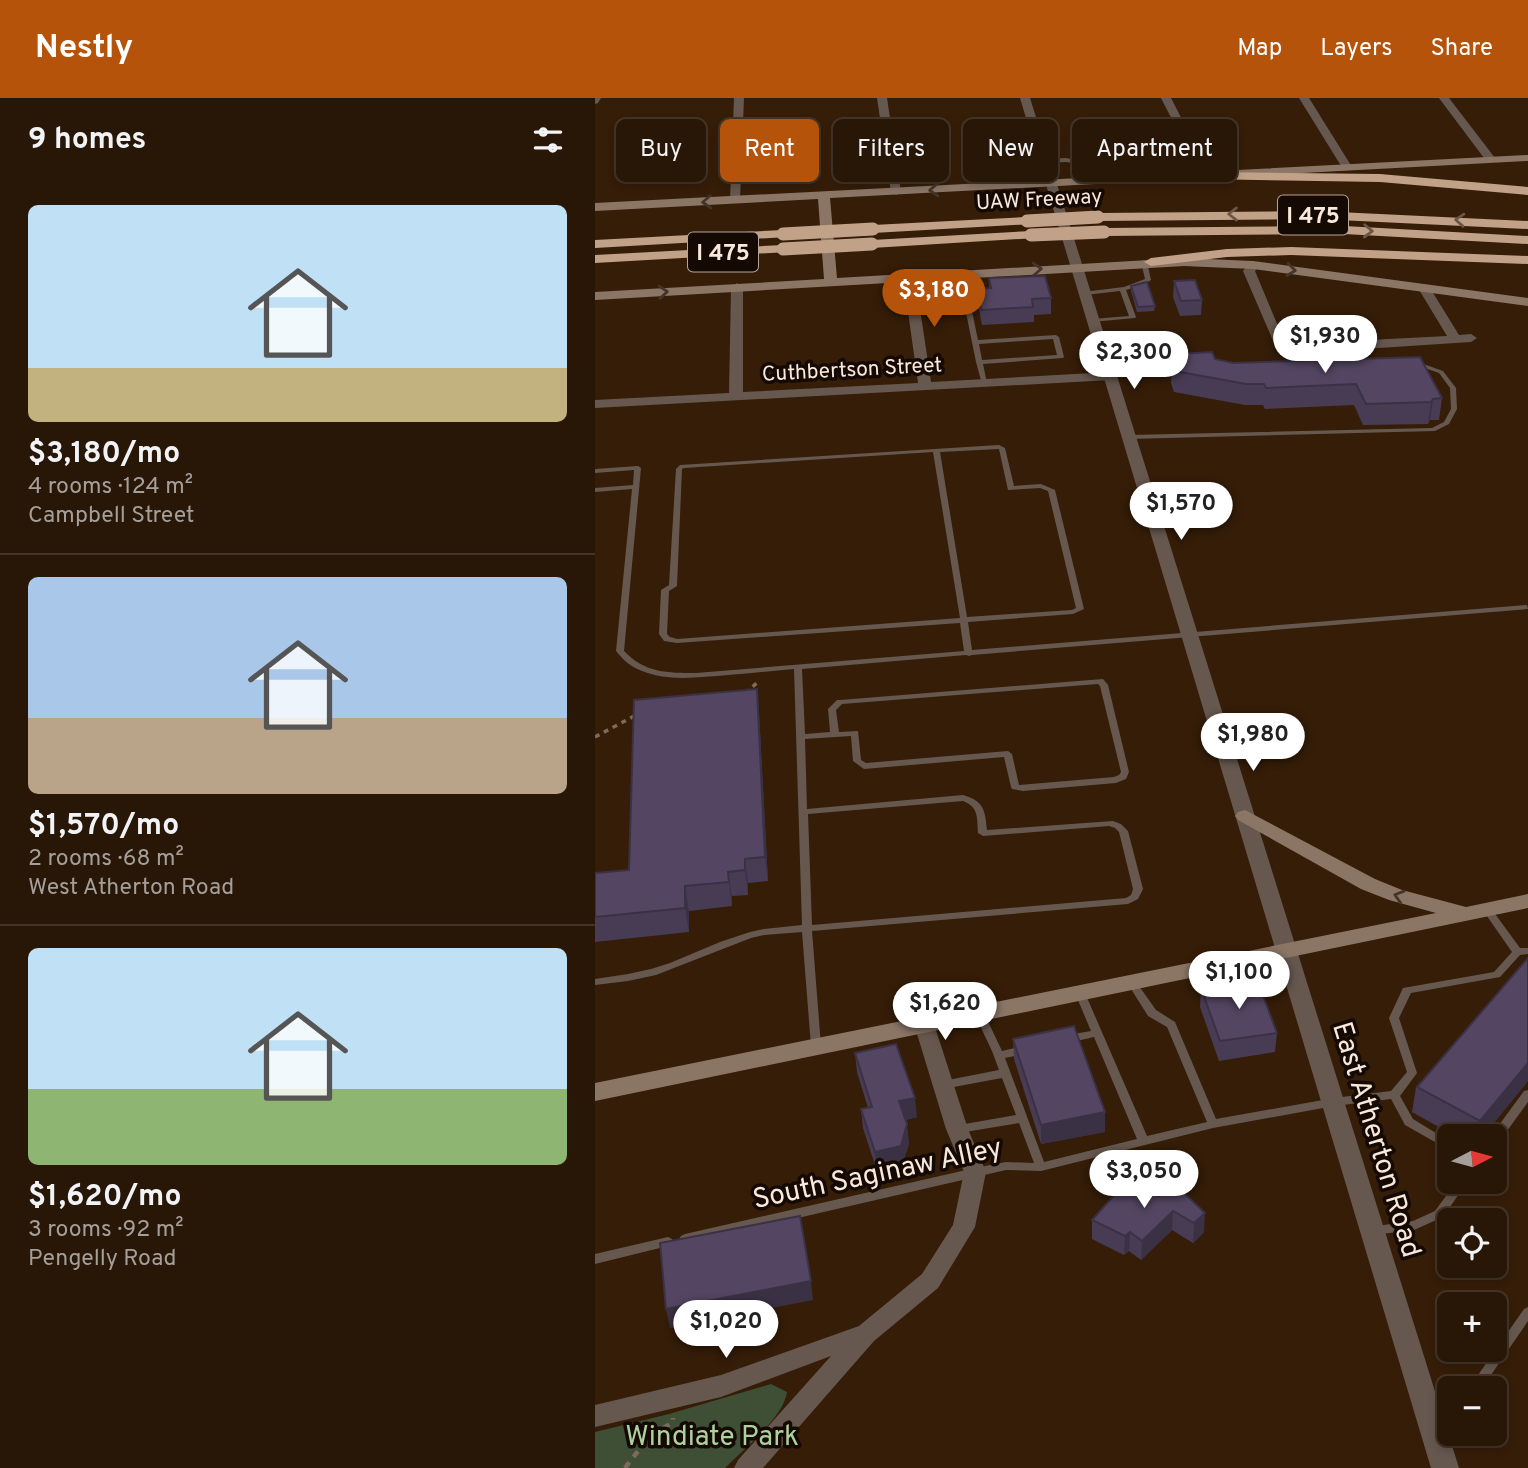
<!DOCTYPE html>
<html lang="en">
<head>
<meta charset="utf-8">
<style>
	:root { --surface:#281606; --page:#301f10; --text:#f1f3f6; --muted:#a59f9b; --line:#443528; --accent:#b45309 }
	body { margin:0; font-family:Overpass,sans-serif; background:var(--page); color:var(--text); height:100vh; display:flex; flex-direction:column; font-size:26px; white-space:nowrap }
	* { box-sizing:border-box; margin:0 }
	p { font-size:23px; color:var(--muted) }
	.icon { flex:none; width:38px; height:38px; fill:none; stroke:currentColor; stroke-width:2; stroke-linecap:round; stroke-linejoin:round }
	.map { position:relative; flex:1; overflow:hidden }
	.drawer { display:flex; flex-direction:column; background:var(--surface); width:595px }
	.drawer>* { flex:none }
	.banner { position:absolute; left:21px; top:21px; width:665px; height:63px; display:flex; gap:14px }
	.needle { width:46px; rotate:84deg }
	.tools { position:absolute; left:842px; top:1026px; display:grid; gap:14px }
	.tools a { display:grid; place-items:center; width:70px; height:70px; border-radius:10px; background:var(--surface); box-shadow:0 4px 10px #0003,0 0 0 2px var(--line); font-size:35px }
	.price { position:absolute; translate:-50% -60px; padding:0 16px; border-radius:24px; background:#fff; color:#222; font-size:23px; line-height:46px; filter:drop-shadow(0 2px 4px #0008) }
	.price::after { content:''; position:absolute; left:50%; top:42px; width:21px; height:16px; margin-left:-10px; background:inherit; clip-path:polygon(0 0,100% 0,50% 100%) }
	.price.on { background:var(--accent); color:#fff }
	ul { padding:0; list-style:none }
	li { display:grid; align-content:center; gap:14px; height:371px; padding:0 28px }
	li+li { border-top:2px solid var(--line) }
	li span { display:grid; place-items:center; height:217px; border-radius:10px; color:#555 }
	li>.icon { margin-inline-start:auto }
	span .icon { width:126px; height:126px; fill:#fffc; stroke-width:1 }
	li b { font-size:30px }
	h2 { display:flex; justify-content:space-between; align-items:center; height:84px; padding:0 28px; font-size:30px }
	.tag { padding:0 24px; border-radius:10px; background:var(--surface); box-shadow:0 4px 10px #0003,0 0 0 2px var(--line); font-size:24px; line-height:63px }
	.tag.on { background:var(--accent); color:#fff }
	header { display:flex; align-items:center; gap:42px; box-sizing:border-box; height:98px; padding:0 35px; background:var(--accent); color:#fff }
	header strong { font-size:33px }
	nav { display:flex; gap:38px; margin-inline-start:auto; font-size:24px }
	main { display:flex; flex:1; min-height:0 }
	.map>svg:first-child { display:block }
	.green { fill:#3e4f36 }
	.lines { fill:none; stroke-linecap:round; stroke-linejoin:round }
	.path-far1 { stroke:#806b5a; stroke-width:3.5; stroke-dasharray:5 5; stroke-linecap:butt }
	.path { stroke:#806b5a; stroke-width:4.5; stroke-dasharray:7 7; stroke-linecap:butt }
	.service { fill:#66584f; fill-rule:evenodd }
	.minor { fill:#66584f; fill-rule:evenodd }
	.tertiary { fill:#66584f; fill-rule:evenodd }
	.secondary { fill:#8b7666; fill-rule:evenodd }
	.motorway { fill:#c2a189; fill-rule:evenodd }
	.motorway-bridge { stroke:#c2a189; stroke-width:13 }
	.wall { fill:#483c54 }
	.shaded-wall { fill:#3b3145 }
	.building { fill:#544662; stroke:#3b3145; stroke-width:2 }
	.oneway { stroke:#44352b }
	.oneway2 { stroke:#6c5646 }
	.labels { text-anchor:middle; stroke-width:7; stroke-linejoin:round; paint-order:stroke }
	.far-street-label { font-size:21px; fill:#f9e8dc; stroke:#150a03 }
	.shield { fill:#150a03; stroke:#b5a59b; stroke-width:2 }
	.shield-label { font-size:23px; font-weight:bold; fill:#f9e8dc }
	.near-street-label { font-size:28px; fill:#f9e8dc; stroke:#150a03 }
	.near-park-label { font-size:28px; fill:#aed29e; stroke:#150a03 }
</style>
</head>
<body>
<header>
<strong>Nestly</strong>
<nav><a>Map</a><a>Layers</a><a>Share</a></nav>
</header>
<main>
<section class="drawer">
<h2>9 homes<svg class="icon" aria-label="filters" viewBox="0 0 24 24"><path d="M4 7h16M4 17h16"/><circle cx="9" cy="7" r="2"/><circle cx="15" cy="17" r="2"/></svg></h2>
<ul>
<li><span style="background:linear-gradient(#bfe0f5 75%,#c2b280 0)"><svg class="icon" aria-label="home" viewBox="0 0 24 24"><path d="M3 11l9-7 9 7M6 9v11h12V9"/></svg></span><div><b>$3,180/mo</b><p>4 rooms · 124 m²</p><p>Campbell Street</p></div></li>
<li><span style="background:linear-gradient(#a9c7e8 65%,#b9a48a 0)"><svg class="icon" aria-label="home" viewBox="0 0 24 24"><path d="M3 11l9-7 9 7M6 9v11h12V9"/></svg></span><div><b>$1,570/mo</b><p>2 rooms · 68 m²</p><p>West Atherton Road</p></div></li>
<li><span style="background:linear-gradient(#bfe0f5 65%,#8fb573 0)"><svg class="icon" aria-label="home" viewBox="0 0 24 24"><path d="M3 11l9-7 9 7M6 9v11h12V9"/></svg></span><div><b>$1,620/mo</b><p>3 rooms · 92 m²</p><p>Pengelly Road</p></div></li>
</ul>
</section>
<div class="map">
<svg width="933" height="1370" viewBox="0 0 933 1370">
	<rect width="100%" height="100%" fill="#351d08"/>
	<path class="green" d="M176 1286 192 1294C189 1319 148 1352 130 1370H0V1334L74 1316Z"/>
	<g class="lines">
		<g class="path-far1">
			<polyline points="150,595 163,584"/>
			<polyline points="0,639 41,617"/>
		</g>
		<polyline class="path" points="30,1370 54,1339 78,1324 78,1320"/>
		<g class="service">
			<polygon points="471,60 508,67 515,83 510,84 504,69 471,64 450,65 447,63 450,61"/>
			<polygon points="549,162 552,164 556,182 548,187 531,192 541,219 540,220 496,224 495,223 498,221 534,218 525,193 490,197 488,196 488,194 529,189 550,181 546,164"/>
			<path d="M366 173 369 175 383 242 461 237 464 239 469 259 468 260 388 266 392 285 391 286H387L381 264 363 175ZM458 241 462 257 387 262 384 246Z"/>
			<polygon points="820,263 848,273 861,290 862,311 854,326 840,333 534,341 531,339 534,337 837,330 849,324 856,311 855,290 844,275 818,266 817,265"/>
			<path d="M404 347 410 350 419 388 446 386 460 392 489 511 478 516 373 524 377 552 932 507 933 511 377 557 374 558 371 557 207 571 210 636 235 634 233 611 242 602H245L508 581 513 587 534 674 531 681 521 685 428 693 417 691 416 689 409 659 269 671 258 663 256 638 210 641 212 711 368 697C389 703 390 712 392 732L518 723 526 726 533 733 548 791 543 801 533 806 217 833 226 948 225 951 221 952 217 951 216 948 207 834 169 837 156 840 61 877 33 883 0 887V881L33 876 56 871 75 865 125 844 155 834 169 831 207 827 199 571C177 573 155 575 133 577 105 579 74 584 47 573 36 569 28 562 21 553L37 391 0 394V390L38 387 39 372 0 375V371L43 368 46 370 29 553C50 575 72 575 101 575L369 553 365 525 82 545 69 543 64 536 66 492 74 487 81 371 85 367ZM404 351 413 392 445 390 453 393 481 510 477 512 372 519 345 354ZM338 354 365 520 82 541 75 539 72 536 74 493 82 488 87 371 89 370ZM503 586 505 588 526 674 524 677 519 679 424 687 417 656 413 653 271 665 266 662 263 633 244 634 241 612 247 606ZM368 703C384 709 382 720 383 735L388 738 514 728 520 730 524 734 538 791 536 797 531 800 217 827 213 716Z"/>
			<polygon points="892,808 895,809 925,850 933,850 933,856 925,857 905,879 816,895 804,920 822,975 805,998 818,1021 854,1043 854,1052 810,1027 796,1001 739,1008 618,1030 446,1073 411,1072 90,1146 86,1144 84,1141 86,1138 90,1136 380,1070 411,1064 439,1065 424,1025 364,1035 360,1034 359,1031 360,1028 364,1027 421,1017 407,980 348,991 344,990 343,987 344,984 348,983 404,972 397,953 379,915 380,912 388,912 389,915 407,953 429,948 433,949 434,952 433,955 410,960 449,1064 542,1041 499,939 473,945 469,944 468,941 469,938 473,937 496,933 480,895 481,892 489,892 490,895 552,1038 612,1024 572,929 553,918 531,883 533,881 539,881 561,912 580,924 621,1021 739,1000 796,993 812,974 794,920 808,890 899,874 917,854 887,811 889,809"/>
			<polygon points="933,992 933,1004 904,1044 900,1045 900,1038 896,1038 929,993"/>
			<polygon points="862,1083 873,1083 848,1119 819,1132 778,1137 774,1135 772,1132 774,1129 818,1123 840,1113"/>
			<polygon points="73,1139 77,1141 79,1144 77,1147 0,1166 0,1156"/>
			<polygon points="933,1209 933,1223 887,1290 874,1290 929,1211"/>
		</g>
		<g class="minor">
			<polygon points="0,0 6,0 3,5 0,6"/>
			<polygon points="139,0 149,0 145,102 140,105 135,102"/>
			<polygon points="282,0 292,0 306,94 301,97 296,94"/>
			<polygon points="566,0 576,0 616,78 615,80 606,78"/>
			<polygon points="704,0 714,0 757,69 756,71 748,71"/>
			<polygon points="844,0 854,0 900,60 900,64 892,64"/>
			<polygon points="658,163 664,167 660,173 688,240 696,246 852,238 823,190 829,186 835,190 864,237 876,236 882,240 876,244 706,255 688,252 679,245 648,173 654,165"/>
			<polygon points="314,174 320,178 336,284 516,274 522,278 516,282 0,310 0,302 134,295 136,189 142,185 148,189 148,294 323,285 308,178"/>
			<polygon points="329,919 336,921 339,926 373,1031 391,1074 380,1129 343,1190 279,1243 168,1370 139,1370 143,1362 236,1258 126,1299 0,1329 0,1307 126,1277 264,1228 327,1176 358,1127 369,1074 351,1031 319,926 322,921"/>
		</g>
		<polygon class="tertiary" points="425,0 435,0 864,1370 836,1370"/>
		<g class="secondary">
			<polygon points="933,57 933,63 235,100 242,180 589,160 658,163 933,200 933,208 658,171 589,168 0,202 0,194 229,181 223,101 0,113 0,105"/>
			<polygon points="650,712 780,781 807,792 871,809 933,796 933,810 0,1003 0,985 841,815 794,802 766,791 643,722 640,718 643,714"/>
		</g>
		<g class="motorway">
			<polygon points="611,74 785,76 933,89 933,97 785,84 606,81 605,78"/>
			<polygon points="722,113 933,123 933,131 722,121 503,123 496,119 503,115"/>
			<polygon points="432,119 437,120 437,126 278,135 271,131 278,127"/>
			<polygon points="749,128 933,138 933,146 749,136 509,138 502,134 509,130"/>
			<polygon points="188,132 193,133 193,139 0,150 0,142"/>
			<polygon points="436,133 443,137 441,140 277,150 270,146 277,142"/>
			<polygon points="188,147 193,148 193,154 0,165 0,157"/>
			<polygon points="696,149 933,158 933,166 696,157 632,159 556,168 549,164 556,160 632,151"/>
		</g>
		<g class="motorway-bridge">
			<polyline points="432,123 503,119"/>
			<polyline points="188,136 278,131"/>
			<polyline points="436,137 509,134"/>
			<polyline points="188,151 277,146"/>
		</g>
	</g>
	<g class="wall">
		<polygon points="394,180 456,200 456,216 439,217 439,224 387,227 383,206 382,191 394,190"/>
		<polygon points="579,183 607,202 606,217 585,218 578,199"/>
		<polygon points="536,188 560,208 559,213 542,214 536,193"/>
		<polygon points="620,261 847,300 844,322 835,322 833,326 768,327 759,307 670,311 668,307 650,307 579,294 576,285 577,264"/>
		<polygon points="162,591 164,615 173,783 153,785 153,797 137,798 137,808 94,813 94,834 0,844 0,775 34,772"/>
		<polygon points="606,890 682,935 680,954 624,963 605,909"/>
		<polygon points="418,941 510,1034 446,1046 419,961"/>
		<polygon points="260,955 322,1019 311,1022 314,1046 307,1067 282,1073 268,1030 266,1011 273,1010 262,974"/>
		<polygon points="933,983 888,1038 860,1038 817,1014 821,989"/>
		<polygon points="586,1092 609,1134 598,1145 577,1132 546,1162 534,1153 529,1157 497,1141 497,1122"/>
	</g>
	<g class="shaded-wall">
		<polygon points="838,301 835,322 833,326 836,304"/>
		<polygon points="162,591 164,615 173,783 170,759"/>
		<polygon points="150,761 153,785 153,797 150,772"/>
		<polygon points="133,774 137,798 137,808 134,784"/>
		<polygon points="90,788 94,813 94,834 90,810"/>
		<polygon points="933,965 933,983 888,1038 882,1038 885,1023"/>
		<polygon points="320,1000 322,1019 306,1023 304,1003"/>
		<polygon points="510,1014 510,1034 446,1046 446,1027"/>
		<polygon points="312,1026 314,1046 307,1067 282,1073 280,1054"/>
		<polygon points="578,1113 577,1132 546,1162 547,1143"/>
		<polygon points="610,1115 609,1134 598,1145 599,1125"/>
		<polygon points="535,1134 534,1153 529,1157 530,1138"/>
		<polygon points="216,1183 218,1202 75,1230 71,1211"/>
	</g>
	<g class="building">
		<polygon points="450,178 456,200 437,201 438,209 386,212 382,191 396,190 394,180"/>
		<polygon points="600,182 607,202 586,203 579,183"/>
		<polygon points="552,184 560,208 543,209 536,188"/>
		<polygon points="617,254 620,261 638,265 825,259 847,300 838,301 836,304 771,306 761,286 671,290 669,286 651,286 580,273 577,264 583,256"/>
		<polygon points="162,591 170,759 150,761 150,772 133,774 134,784 90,788 90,810 0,819 0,775 34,772 39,602"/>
		<polygon points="933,860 933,965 885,1023 822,989"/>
		<polygon points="662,882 682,935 625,943 606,890"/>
		<polygon points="479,928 510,1014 446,1027 418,941"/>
		<polygon points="301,946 320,1000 304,1003 312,1026 306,1048 280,1054 266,1011 277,1009 260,955"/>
		<polygon points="532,1083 563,1098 586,1092 610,1115 599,1125 578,1113 547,1143 535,1134 530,1138 497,1122"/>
		<polygon points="205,1118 216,1183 71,1211 65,1145"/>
	</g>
	<defs><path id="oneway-chevron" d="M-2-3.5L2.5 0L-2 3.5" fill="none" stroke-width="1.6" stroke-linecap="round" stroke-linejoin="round" transform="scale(1.75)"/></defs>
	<g class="oneway">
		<use href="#oneway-chevron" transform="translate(339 92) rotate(177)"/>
		<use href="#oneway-chevron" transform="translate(112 104) rotate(177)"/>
		<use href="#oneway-chevron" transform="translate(442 171) rotate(-3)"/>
		<use href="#oneway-chevron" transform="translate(696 172) rotate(7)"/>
		<use href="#oneway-chevron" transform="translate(68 194) rotate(-4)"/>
		<use href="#oneway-chevron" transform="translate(804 798) rotate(-163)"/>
	</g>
	<g class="oneway2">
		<use href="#oneway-chevron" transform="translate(638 116) rotate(180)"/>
		<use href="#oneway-chevron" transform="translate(865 122) rotate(-176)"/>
		<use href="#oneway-chevron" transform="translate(773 133) rotate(2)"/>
	</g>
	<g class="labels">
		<g class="far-street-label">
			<text transform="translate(444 101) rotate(-3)" y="7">UAW Freeway</text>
			<text transform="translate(257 271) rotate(-3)" y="7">Cuthbertson Street</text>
		</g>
		<g class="shield">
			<rect x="683" y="97.5" width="70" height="39" rx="5"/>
			<rect x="93" y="134.5" width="70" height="39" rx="5"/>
		</g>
		<g class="shield-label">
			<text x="718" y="125">I 475</text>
			<text x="128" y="162">I 475</text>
		</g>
		<g class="near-street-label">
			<text transform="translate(783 1041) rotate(73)" y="10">East Atherton Road</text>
			<text transform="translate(282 1074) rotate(-12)" y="10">South Saginaw Alley</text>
		</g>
		<g class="near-park-label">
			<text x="117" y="1347">Windiate Park</text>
		</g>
	</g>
</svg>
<div class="tools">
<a><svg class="needle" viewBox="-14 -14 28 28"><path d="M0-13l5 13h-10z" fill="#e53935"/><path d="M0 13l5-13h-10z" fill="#a59f9b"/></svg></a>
<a><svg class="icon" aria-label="locate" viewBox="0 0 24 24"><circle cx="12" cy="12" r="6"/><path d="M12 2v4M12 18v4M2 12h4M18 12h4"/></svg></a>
<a>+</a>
<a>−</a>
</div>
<b class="price on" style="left:339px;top:231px">$3,180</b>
<b class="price" style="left:730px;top:277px">$1,930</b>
<b class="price" style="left:539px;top:293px">$2,300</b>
<b class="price" style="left:586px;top:444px">$1,570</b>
<b class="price" style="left:658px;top:675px">$1,980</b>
<b class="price" style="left:644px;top:913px">$1,100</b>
<b class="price" style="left:350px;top:944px">$1,620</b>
<b class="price" style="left:549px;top:1112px">$3,050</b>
<b class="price" style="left:131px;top:1262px">$1,020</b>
<div class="banner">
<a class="tag">Buy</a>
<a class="tag on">Rent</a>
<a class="tag">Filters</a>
<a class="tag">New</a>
<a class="tag">Apartment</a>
</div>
</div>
</main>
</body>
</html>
